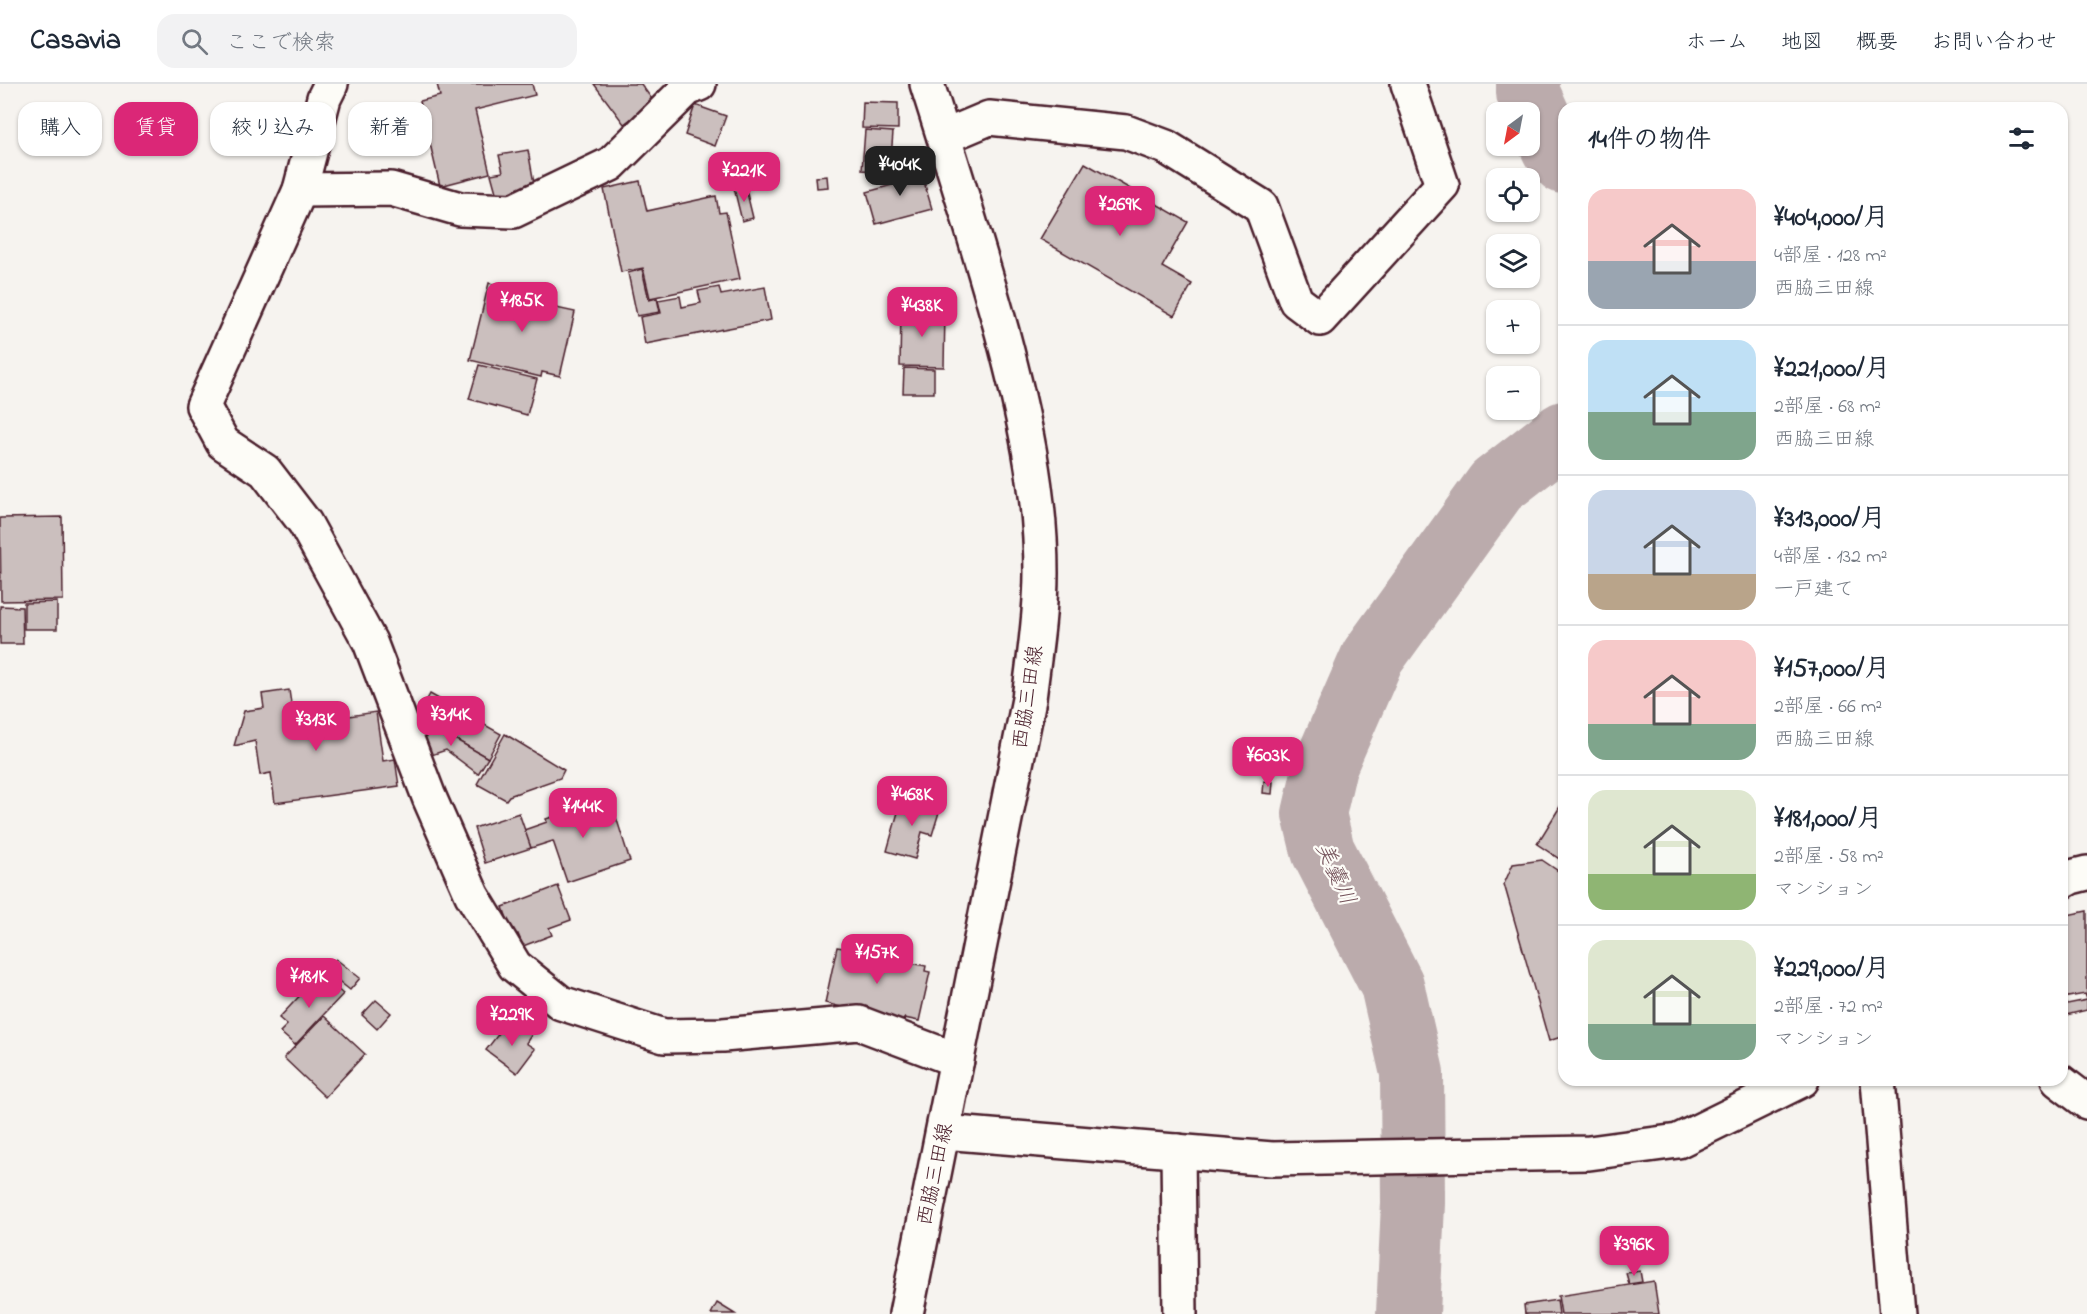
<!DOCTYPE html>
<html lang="ja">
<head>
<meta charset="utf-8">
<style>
	:root { --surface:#fff; --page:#f2f2f3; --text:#1f2937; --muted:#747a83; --line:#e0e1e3; --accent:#db2777 }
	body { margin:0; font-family:"Indie Flower","Klee One",sans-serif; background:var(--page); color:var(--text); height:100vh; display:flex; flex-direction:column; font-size:22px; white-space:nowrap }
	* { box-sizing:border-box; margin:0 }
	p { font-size:20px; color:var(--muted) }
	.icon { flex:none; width:33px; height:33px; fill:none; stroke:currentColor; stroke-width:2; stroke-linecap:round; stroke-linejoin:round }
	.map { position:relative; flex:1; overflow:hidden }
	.drawer { position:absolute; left:1558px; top:18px; width:510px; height:984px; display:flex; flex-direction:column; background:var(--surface); border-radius:18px; box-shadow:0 2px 4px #0004 }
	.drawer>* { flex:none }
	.hud { position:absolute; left:18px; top:18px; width:570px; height:54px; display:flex; gap:12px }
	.needle { width:39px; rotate:212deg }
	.buttons { position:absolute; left:1486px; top:18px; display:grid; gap:12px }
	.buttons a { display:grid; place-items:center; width:54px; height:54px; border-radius:12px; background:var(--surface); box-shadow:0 2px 4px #0004; font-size:30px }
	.price { position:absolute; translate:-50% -51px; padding:0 14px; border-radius:12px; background:var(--accent); color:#fff; font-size:20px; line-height:39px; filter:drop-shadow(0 2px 3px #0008) }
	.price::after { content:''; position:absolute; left:50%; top:36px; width:18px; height:14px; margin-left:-9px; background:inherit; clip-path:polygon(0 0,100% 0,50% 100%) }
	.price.selected { background:#222; color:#fff }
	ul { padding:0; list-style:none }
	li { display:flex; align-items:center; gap:18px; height:150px; padding:0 30px }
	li+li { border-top:2px solid var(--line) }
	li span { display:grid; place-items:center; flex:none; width:168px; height:120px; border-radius:18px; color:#555 }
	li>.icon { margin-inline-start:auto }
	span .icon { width:72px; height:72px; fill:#fffc; stroke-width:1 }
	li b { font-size:26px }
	h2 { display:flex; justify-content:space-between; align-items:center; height:72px; padding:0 30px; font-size:26px }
	.chip { padding:0 21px; border-radius:18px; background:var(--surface); box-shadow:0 2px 4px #0004; font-size:21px; line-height:54px }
	.chip.selected { background:var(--accent); color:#fff }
	header { display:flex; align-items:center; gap:36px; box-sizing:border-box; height:84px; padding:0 30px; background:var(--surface); border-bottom:2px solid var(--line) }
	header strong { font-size:28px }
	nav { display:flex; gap:33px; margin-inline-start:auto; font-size:21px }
	.search { width:420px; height:54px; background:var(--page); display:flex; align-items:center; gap:15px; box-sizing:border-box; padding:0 21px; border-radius:18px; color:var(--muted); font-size:22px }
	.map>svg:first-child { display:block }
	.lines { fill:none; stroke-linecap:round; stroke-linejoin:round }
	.river { stroke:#bbabac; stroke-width:64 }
	.building { fill:#cbbfbe; stroke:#4a1f2b; stroke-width:1.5 }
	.minor-casing { stroke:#4a1f2b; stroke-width:38 }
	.major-casing { stroke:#4a1f2b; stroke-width:38 }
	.minor { stroke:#fdfcf7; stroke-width:33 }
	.major { stroke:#fdfcf7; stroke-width:33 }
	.labels { text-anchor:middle; stroke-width:4.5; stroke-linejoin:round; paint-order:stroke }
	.street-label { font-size:21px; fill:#4a1f2b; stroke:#fdfcf7 }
	.water-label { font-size:22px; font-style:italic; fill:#725058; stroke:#fdfcf7 }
</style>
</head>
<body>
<header>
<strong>Casavia</strong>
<div class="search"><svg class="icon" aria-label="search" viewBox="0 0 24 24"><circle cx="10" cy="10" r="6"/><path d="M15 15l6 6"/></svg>ここで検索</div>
<nav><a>ホーム</a><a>地図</a><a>概要</a><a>お問い合わせ</a></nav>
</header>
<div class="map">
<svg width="2087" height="1230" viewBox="0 0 2087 1230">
	<rect width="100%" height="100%" fill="#f6f3ef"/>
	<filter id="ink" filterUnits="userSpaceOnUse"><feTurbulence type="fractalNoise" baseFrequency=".0167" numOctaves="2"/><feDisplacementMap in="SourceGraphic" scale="12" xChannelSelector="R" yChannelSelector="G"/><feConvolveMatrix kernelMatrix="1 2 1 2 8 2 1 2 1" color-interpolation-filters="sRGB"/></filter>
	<g filter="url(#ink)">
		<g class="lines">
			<g class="river">
				<polyline points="1528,0 1528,9 1553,64 1564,78"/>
				<polyline points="1408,1230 1413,1119 1412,989 1392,901 1323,767 1314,730 1325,682 1372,574 1496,402 1564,349"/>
			</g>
		</g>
		<g class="building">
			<polygon points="437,0 532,0 535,11 475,26 490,89 440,102 420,17 440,12"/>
			<polygon points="594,0 641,0 654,18 624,40"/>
			<polygon points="863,18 898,19 898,45 862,44"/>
			<polygon points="695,21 726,32 715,62 685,51"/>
			<polygon points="865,46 893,48 890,88 862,86"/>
			<polygon points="528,66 535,105 497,112 491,90 503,88 499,71"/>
			<polygon points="1085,79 1188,138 1162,183 1192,200 1174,232 1040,155"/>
			<polygon points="920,84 932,125 876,140 867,108 892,101 889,92"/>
			<polygon points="827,92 828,103 817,104 816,93"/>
			<polygon points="640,97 647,127 716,112 719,129 726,128 740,195 650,214 643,184 621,188 604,105"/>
			<polygon points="745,101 753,134 742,137 734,104"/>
			<polygon points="642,185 649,216 657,214 660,228 637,232 628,189"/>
			<polygon points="489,199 506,203 506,200 536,208 533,219 575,228 560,292 542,288 541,293 470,276"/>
			<polygon points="719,203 721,211 765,203 771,236 645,260 640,233 661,229 658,216 680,212 682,223 701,219 698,207"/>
			<polygon points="901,226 945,227 944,283 900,282"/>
			<polygon points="479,281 537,295 527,331 469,315"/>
			<polygon points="904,284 934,285 934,309 903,309"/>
			<polygon points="62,433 63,516 1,517 0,434"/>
			<polygon points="57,518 57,545 24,545 24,519"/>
			<polygon points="0,522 22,523 23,560 0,560"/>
			<polygon points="289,606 294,640 376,628 383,677 395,675 399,702 275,719 271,689 260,691 255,657 234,662 244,627 264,624 262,610"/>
			<polygon points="430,610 501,650 488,674 417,634"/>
			<polygon points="423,637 488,674 478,690 446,666 431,671 418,644"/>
			<polygon points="505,650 564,686 560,694 509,712 506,716 477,700"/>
			<polygon points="1264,697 1273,698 1272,710 1263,709"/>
			<polygon points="610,714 630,777 567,798 553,757 531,764 524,746 547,738 546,735"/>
			<polygon points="902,714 940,725 932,751 922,748 915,775 887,767"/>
			<polygon points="1561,721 1564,724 1564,778 1537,760"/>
			<polygon points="519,729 531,764 485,779 474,744"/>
			<polygon points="1542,776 1564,791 1564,952 1549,957 1504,800 1513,780"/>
			<polygon points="558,802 571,836 549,844 552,851 523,862 518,850 513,852 503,823"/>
			<polygon points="2087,827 2087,915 2085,910 2062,914 2062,832"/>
			<polygon points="837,863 877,869 876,872 926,882 925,887 930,888 919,937 904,934 903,938 825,919"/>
			<polygon points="336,875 360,894 350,906 326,887"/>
			<polygon points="320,890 343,910 295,961 280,948 287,941 279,934"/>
			<polygon points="376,916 391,929 377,945 362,931"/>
			<polygon points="2087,916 2087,926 2062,932 2062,921"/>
			<polygon points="324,932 365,970 325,1013 284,974"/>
			<polygon points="515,938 532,950 526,959 535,965 517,989 486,966 503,944 508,948"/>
			<polygon points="1640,1187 1642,1198 1629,1200 1626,1189"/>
			<polygon points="1654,1197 1659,1230 1561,1230 1558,1212"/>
			<polygon points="1557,1216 1559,1230 1525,1230 1524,1221"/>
			<polygon points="717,1219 735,1230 711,1230"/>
		</g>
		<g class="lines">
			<g class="minor-casing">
				<g id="minor">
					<polyline points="331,0 324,14 300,106 203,322 223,359 265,387 305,439 370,558 429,713 472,811 515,882 561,919 664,952 723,951 859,939 957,976"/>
					<polyline points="944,53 989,34 1126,48 1166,63 1261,122 1296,217 1320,235 1442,101 1408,0"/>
					<polyline points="300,106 391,105 460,125 513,127 611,80 687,5 699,0"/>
					<polyline points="2062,798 2071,793 2087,789"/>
					<polyline points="1878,996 1897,1230"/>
					<polyline points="2058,996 2087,1018"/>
					<polyline points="943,1048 1272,1075 1589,1069 1678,1057 1802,996"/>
					<polyline points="1178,1067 1180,1230"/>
				</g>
			</g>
			<g class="major-casing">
				<path id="major" d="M906 1230 1029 615C1034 573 1041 531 1041 489 1041 406 1023 327 1002 248 979 165 953 82 927 0"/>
			</g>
			<use href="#minor" class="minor"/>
			<use href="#major" class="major"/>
		</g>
	</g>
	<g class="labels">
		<g class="street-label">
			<text transform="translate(1027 613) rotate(-81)" y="7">西脇三田線</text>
			<text transform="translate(934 1090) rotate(-78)" y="7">西脇三田線</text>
		</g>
		<g class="water-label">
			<text transform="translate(1337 789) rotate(66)" y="8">美嚢川</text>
		</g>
	</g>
</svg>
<div class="buttons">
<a><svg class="needle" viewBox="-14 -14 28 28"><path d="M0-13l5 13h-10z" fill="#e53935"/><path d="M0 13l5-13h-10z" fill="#747a83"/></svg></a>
<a><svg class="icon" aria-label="locate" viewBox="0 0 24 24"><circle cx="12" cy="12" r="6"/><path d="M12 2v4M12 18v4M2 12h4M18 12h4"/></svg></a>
<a><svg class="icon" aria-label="layers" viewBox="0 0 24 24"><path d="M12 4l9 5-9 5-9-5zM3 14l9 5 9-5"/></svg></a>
<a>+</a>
<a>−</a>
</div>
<b class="price selected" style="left:900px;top:113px">¥404K</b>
<b class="price" style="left:744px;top:119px">¥221K</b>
<b class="price" style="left:1120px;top:153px">¥269K</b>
<b class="price" style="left:522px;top:249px">¥185K</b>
<b class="price" style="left:922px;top:254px">¥438K</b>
<b class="price" style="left:451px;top:663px">¥314K</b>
<b class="price" style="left:316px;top:668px">¥313K</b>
<b class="price" style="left:1268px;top:704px">¥603K</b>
<b class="price" style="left:912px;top:743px">¥468K</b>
<b class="price" style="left:583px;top:755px">¥144K</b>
<b class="price" style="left:877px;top:901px">¥157K</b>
<b class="price" style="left:309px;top:925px">¥181K</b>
<b class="price" style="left:512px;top:963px">¥229K</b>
<b class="price" style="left:1634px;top:1193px">¥396K</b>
<div class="hud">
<a class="chip">購入</a>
<a class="chip selected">賃貸</a>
<a class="chip">絞り込み</a>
<a class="chip">新着</a>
</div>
<section class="drawer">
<h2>14件の物件<svg class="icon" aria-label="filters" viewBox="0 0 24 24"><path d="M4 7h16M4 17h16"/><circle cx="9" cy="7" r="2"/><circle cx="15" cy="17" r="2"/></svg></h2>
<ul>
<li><span style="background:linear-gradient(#f6c9c9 60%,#9aa5b1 0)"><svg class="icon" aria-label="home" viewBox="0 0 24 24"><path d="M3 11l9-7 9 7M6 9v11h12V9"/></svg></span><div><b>¥404,000/月</b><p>4部屋 · 128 m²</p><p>西脇三田線</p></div></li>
<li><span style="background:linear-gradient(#bfe0f5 60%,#7fa58c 0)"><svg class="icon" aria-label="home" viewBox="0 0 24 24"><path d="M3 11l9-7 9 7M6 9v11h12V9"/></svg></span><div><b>¥221,000/月</b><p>2部屋 · 68 m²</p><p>西脇三田線</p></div></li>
<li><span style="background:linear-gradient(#c9d6e8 70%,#b9a48a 0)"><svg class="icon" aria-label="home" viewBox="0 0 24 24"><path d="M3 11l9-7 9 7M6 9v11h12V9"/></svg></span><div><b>¥313,000/月</b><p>4部屋 · 132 m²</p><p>一戸建て</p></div></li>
<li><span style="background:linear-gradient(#f6c9c9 70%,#7fa58c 0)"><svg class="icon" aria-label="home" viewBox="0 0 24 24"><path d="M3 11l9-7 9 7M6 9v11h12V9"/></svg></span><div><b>¥157,000/月</b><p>2部屋 · 66 m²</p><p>西脇三田線</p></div></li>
<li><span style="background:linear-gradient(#dfe7d0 70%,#8fb573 0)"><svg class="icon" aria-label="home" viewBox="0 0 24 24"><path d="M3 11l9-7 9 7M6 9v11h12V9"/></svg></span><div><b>¥181,000/月</b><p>2部屋 · 58 m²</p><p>マンション</p></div></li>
<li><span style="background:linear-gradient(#dfe7d0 70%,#7fa58c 0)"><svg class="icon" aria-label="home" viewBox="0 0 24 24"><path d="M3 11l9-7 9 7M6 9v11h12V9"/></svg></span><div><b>¥229,000/月</b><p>2部屋 · 72 m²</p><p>マンション</p></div></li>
</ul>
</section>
</div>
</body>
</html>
